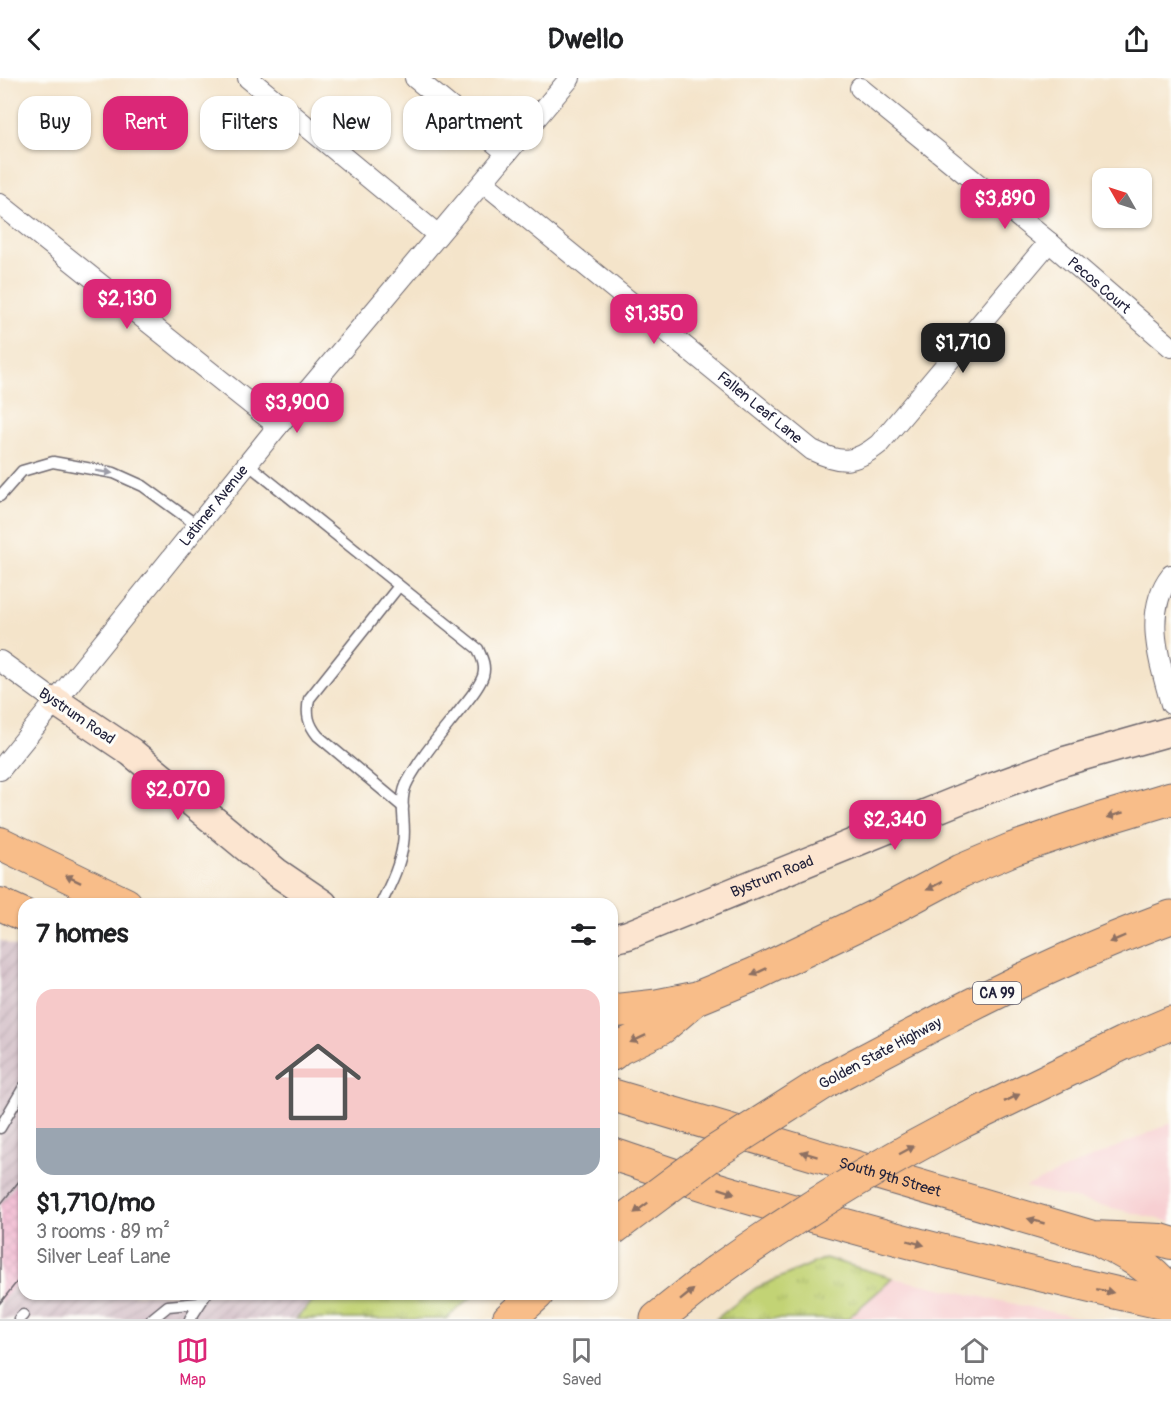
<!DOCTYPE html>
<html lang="en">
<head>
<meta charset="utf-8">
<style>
	:root { --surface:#fff; --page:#f6f6f6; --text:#202124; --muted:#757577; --line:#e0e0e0; --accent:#db2777 }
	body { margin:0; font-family:Pangolin,sans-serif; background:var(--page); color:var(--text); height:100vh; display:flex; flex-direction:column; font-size:22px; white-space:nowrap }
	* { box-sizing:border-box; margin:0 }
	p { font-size:20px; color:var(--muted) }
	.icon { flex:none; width:33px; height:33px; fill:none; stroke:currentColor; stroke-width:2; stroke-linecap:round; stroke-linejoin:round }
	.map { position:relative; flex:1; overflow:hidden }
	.panel { position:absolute; left:18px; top:820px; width:600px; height:402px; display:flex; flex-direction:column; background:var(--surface); border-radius:18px; box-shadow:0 2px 4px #0004 }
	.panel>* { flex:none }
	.top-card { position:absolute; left:18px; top:18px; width:600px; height:54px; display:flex; gap:12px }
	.needle { width:39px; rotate:309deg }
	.tools { position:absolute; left:1092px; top:90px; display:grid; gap:12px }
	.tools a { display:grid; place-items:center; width:60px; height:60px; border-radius:12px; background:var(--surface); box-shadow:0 2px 4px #0004; font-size:30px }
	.price { position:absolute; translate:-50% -51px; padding:0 14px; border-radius:12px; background:var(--accent); color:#fff; font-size:20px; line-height:39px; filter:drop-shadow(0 2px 3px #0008) }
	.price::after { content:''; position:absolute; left:50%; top:36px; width:18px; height:14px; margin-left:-9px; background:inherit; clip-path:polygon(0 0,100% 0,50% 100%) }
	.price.active { background:#222; color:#fff }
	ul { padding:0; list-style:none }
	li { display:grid; align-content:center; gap:12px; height:318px; padding:0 18px }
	li span { display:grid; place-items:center; height:186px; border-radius:18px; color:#555 }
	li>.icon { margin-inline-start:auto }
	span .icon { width:108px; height:108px; fill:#fffc; stroke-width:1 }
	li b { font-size:26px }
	h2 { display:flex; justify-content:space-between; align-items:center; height:72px; padding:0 18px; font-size:26px }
	.pill { padding:0 21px; border-radius:18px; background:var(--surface); box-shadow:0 2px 4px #0004; font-size:21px; line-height:54px }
	.pill.active { background:var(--accent); color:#fff }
	header { display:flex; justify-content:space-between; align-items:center; height:78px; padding:0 18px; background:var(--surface); font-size:27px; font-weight:800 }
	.menu { display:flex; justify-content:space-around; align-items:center; height:84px; border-top:2px solid var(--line); background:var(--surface); font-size:16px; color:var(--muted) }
	.menu a { display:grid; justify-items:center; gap:3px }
	.menu .active { color:var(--accent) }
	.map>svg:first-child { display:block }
	.built { fill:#f7cfd2 }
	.industrial { fill:url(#industrial-furrows) }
	.grass { fill:url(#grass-tufts); stroke:#727a58; stroke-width:1.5 }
	.building { fill:url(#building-cross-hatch) }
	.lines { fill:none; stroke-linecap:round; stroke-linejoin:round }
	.lane-casing { stroke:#6c666d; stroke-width:13 }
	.street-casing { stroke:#6c666d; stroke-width:22 }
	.secondary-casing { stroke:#6c666d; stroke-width:31 }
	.primary-casing { stroke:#6c666d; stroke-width:34 }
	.highway-casing { stroke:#6c666d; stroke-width:35 }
	.lane { stroke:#fff; stroke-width:10 }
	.street { stroke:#fff; stroke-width:20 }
	.secondary { stroke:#fce5d0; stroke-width:28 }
	.primary { stroke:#f8bd89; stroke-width:32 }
	.highway { stroke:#f8bd89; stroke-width:33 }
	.highway-bridge-casing { stroke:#6c666d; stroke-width:35; stroke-linecap:butt }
	.highway-bridge { stroke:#f8bd89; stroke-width:33 }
	.oneway { fill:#9c9ca7 }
	.oneway2 { fill:#8d7062 }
	.labels { text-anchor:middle; stroke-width:6; stroke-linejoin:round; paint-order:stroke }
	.shield { fill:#fdfcf7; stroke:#646373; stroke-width:1.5 }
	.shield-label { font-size:14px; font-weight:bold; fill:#22223b }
	.street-label { font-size:15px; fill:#22223b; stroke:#fdfcf7 }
</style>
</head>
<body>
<header><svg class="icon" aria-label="back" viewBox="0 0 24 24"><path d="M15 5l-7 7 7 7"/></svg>Dwello<svg class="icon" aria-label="share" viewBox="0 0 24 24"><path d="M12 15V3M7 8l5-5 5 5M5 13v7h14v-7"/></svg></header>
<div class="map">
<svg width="1171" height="1241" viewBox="0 0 1171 1241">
	<defs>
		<pattern id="industrial-furrows" width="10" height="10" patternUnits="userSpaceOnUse" patternTransform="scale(1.5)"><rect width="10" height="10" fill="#d2bdc6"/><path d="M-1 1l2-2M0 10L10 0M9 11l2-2" fill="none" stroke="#b4a2ab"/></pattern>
		<pattern id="grass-tufts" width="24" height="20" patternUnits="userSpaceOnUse" patternTransform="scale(1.5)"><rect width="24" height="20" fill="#c2d375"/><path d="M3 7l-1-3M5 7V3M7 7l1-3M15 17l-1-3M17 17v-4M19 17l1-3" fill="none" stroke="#a6b566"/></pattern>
		<pattern id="building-cross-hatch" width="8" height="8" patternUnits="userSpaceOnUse" patternTransform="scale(1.5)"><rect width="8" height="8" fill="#f0a8c8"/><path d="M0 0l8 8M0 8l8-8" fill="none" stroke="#ce90ad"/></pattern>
	</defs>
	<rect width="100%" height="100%" fill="#fdfcf7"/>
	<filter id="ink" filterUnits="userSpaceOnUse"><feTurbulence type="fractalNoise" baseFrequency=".0167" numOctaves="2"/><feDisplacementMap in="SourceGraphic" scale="12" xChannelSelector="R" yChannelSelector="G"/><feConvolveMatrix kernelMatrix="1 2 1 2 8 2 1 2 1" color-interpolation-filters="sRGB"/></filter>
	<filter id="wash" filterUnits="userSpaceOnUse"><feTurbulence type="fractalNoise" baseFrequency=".008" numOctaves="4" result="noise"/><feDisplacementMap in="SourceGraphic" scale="24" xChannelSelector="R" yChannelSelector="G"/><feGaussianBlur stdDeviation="1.35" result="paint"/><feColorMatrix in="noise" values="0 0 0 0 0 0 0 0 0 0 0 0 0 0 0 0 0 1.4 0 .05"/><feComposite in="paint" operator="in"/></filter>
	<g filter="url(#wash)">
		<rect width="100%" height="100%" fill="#f4e4ca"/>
		<g class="built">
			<polygon points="1171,1045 1171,1144 1025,1109"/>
			<polygon points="893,1200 1085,1241 847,1241"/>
		</g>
		<polygon class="industrial" points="0,862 24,873 24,1216 321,1217 295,1241 0,1241"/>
		<g class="grass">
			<polygon points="825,1180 893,1200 847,1241 716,1241 756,1210"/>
			<polygon points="321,1216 474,1216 474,1217 446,1241 295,1241"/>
		</g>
		<g id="blocks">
			<polygon class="building" points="24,1097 24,1195 0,1225 0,1127"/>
		</g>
	</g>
	<g filter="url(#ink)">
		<use href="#blocks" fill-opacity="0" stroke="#6c666d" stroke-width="1.5"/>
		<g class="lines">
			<g class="lane-casing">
				<g id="lane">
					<path d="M248 386 478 571C482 580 486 588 483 598 479 610 468 622 460 632 442 655 422 677 408 703 397 722 407 745 403 766 400 788 390 807 381 826"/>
					<polyline points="0,418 22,393 53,384 114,395 143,408 198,448"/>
					<path d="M399 508 309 621C306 636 308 646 318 658L403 729"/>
					<polyline points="0,1050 24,1009"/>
					<polyline points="19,1241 23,1237"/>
					<polyline points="152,1241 168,1228 199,1225"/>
					<polyline points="190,1241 206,1216"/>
				</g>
			</g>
			<g class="street-casing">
				<g id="street">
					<polyline points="248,0 438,157"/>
					<polyline points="415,0 507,75"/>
					<path id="s1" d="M860 10 1049 164 1171 269"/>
					<path id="s2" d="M483 104 812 372C841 386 854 386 879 366L1049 164"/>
					<polyline points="0,126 278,348"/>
					<path d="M1171 497C1142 534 1160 585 1171 626"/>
					<polyline points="0,583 55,623"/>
					<path id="s3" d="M0 692 278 348 570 0"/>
				</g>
			</g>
			<g class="secondary-casing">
				<g id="secondary">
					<polyline points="55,623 131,674 276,794 323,826"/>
					<path id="s4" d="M612 861 628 857 969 718 1065 683 1171 653"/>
				</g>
			</g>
			<g class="primary-casing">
				<g id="primary">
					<polyline points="0,765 126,826"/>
					<polyline points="0,826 24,837"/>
					<path id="s5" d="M612 1017 1093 1159 1161 1162 1171 1165"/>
					<path d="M612 1076C655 1090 698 1106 742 1118 884 1159 1027 1196 1171 1227"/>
					<path d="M1103 1164C1130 1178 1153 1190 1171 1215"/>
				</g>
			</g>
			<g class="highway-casing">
				<g id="highway">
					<polyline points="612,933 657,928 697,920 753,897 882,835 961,793 1013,771 1095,743 1171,720"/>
					<polyline points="612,976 619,970 661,950 695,921"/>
					<path d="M828 1002C939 943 1052 882 1171 839"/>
					<polyline points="959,1045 1124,965 1171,945"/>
					<polyline points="509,1241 537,1216"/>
					<polyline points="657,1241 716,1194"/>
				</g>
			</g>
			<use href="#lane" class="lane"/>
			<use href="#street" class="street"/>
			<use href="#secondary" class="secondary"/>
			<use href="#primary" class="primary"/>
			<use href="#highway" class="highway"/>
			<g class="highway-bridge-casing">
				<g id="highway-bridge">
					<polyline points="612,1151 715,1074 828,1002"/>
					<path d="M716 1194C794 1138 874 1089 959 1045"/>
				</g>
			</g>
			<use href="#highway-bridge" class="highway-bridge"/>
		</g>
		<defs><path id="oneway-solid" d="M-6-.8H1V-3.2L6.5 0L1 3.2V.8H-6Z" transform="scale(1.5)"/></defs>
		<use class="oneway" href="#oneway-solid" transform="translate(104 394) rotate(9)"/>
		<g class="oneway2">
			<use href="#oneway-solid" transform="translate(1115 737) rotate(163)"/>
			<use href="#oneway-solid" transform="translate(73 801) rotate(-154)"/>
			<use href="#oneway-solid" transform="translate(934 808) rotate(152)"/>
			<use href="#oneway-solid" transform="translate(1117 861) rotate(157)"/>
			<use href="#oneway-solid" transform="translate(759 894) rotate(155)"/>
			<use href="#oneway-solid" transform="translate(638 961) rotate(155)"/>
			<use href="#oneway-solid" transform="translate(1012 1020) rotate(-26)"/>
			<use href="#oneway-solid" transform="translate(907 1072) rotate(-28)"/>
			<use href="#oneway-solid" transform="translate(809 1076) rotate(-163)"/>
			<use href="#oneway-solid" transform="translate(727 1113) rotate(18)"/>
			<use href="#oneway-solid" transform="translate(641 1130) rotate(143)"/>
			<use href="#oneway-solid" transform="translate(1036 1143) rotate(-164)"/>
			<use href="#oneway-solid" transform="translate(916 1165) rotate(15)"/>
			<use href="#oneway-solid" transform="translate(1105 1213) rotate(12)"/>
			<use href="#oneway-solid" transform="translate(687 1217) rotate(-39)"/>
		</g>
	</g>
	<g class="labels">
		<rect class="shield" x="973" y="904" width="48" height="22" rx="4.5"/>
		<g class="shield-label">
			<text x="997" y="920">CA 99</text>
		</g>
		<g class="street-label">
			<text dy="5" stroke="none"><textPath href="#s1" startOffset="310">Pecos Court</textPath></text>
			<text dy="5" stroke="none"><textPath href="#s2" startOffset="357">Fallen Leaf Lane</textPath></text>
			<text dy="5" stroke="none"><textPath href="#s3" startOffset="340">Latimer Avenue</textPath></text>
			<text transform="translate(77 638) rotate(34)" y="5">Bystrum Road</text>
			<text dy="5" stroke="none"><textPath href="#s4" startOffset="172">Bystrum Road</textPath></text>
			<text transform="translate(880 975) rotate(-28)" y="5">Golden State Highway</text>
			<text dy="5" stroke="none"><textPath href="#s5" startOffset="290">South 9th Street</textPath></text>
		</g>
	</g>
</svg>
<div class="tools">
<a><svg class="needle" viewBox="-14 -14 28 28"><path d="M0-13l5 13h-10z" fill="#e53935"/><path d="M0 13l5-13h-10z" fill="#757577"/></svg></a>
</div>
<b class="price" style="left:1005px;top:152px">$3,890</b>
<b class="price" style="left:127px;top:252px">$2,130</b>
<b class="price" style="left:654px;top:267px">$1,350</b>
<b class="price active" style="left:963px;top:296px">$1,710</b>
<b class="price" style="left:297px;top:356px">$3,900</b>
<b class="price" style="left:178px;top:743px">$2,070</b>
<b class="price" style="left:895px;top:773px">$2,340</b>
<div class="top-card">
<a class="pill">Buy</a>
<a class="pill active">Rent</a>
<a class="pill">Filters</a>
<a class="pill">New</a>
<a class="pill">Apartment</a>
</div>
<section class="panel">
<h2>7 homes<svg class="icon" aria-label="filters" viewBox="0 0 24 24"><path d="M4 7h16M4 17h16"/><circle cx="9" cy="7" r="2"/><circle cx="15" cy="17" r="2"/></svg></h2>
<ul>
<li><span style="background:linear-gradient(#f6c9c9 75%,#9aa5b1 0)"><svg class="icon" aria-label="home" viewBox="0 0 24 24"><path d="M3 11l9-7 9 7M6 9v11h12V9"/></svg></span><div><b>$1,710/mo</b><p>3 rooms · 89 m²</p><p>Silver Leaf Lane</p></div></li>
</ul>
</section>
</div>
<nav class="menu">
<a class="active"><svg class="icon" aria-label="map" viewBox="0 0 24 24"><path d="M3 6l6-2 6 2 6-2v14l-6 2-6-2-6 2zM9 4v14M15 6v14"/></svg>Map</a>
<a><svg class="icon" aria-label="saved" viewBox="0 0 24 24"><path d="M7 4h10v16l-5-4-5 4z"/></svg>Saved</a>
<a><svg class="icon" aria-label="home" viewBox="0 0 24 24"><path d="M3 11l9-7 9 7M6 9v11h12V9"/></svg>Home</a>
</nav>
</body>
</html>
